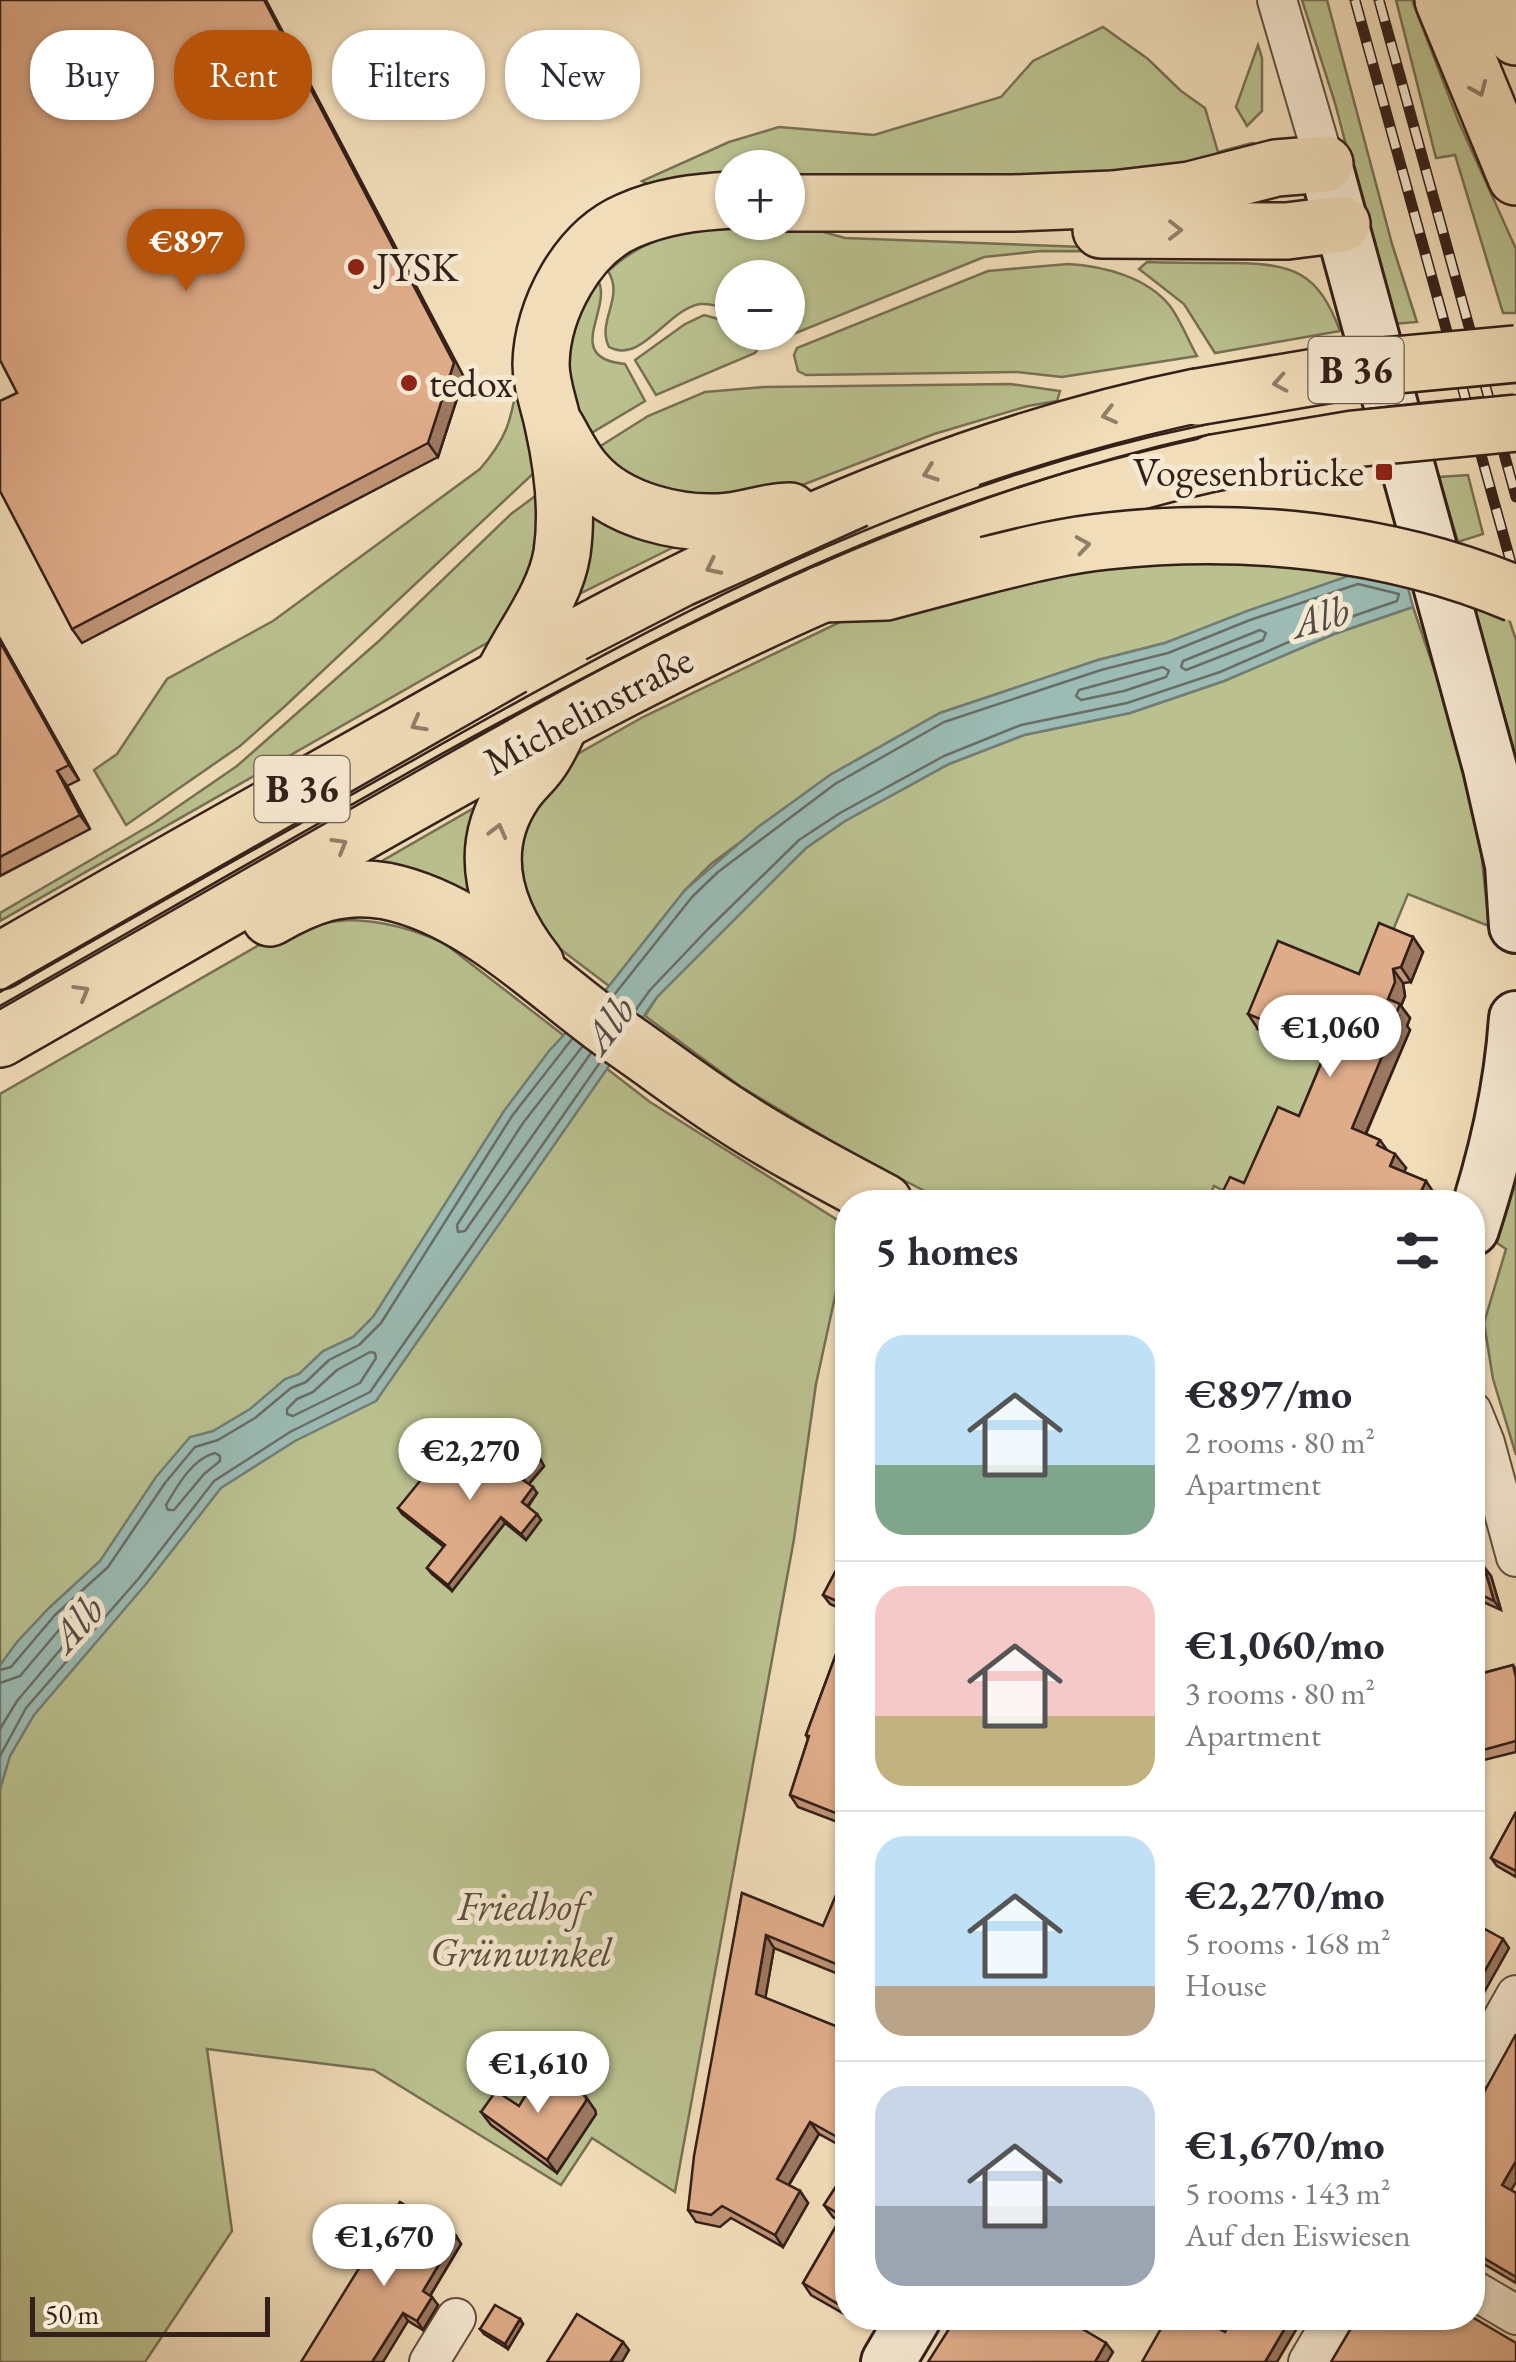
<!DOCTYPE html>
<html lang="en">
<head>
<meta charset="utf-8">
<style>
	:root { --surface:#fff; --page:#f7f7f7; --text:#2b2b33; --muted:#7c7c81; --line:#e1e1e2; --accent:#b45309 }
	body { margin:0; font-family:"EB Garamond",serif; background:var(--page); color:var(--text); height:100vh; display:flex; flex-direction:column; font-size:38px; white-space:nowrap }
	* { box-sizing:border-box; margin:0 }
	p { font-size:32px; color:var(--muted) }
	.icon { flex:none; width:55px; height:55px; fill:none; stroke:currentColor; stroke-width:2; stroke-linecap:round; stroke-linejoin:round }
	.map { position:relative; flex:1; overflow:hidden }
	.sheet { position:absolute; left:835px; top:1190px; width:650px; height:1140px; display:flex; flex-direction:column; background:var(--surface); border-radius:40px; box-shadow:0 2px 8px #0004 }
	.sheet>* { flex:none }
	.hud { position:absolute; left:30px; top:30px; width:655px; height:90px; display:flex; gap:20px }
	.fabs { position:absolute; left:715px; top:150px; display:grid; gap:20px }
	.fabs a { display:grid; place-items:center; width:90px; height:90px; border-radius:50%; background:var(--surface); box-shadow:0 2px 8px #0004; font-size:50px }
	.scale { position:absolute; left:30px; bottom:25px; width:240px; box-sizing:border-box; padding-left:10px; border:5px solid #342019; border-top:0; font-size:28px; line-height:35px; white-space:nowrap; color:#342019; -webkit-text-stroke:8px #f6e9d2; paint-order:stroke }
	.price { position:absolute; translate:-50% -85px; padding:0 22px; border-radius:35px; background:#fff; color:#222; font-size:32px; line-height:65px; filter:drop-shadow(0 2px 5px #0008) }
	.price::after { content:''; position:absolute; left:50%; top:60px; width:30px; height:22px; margin-left:-15px; background:inherit; clip-path:polygon(0 0,100% 0,50% 100%) }
	.price.active { background:var(--accent); color:#fff }
	ul { padding:0; list-style:none }
	li { display:flex; align-items:center; gap:30px; height:250px; padding:0 40px }
	li+li { border-top:2px solid var(--line) }
	li span { display:grid; place-items:center; flex:none; width:280px; height:200px; border-radius:30px; color:#555 }
	li>.icon { margin-inline-start:auto }
	span .icon { width:120px; height:120px; fill:#fffc; stroke-width:1 }
	li b { font-size:42px }
	h2 { display:flex; justify-content:space-between; align-items:center; height:120px; padding:0 40px; font-size:42px }
	.chip { padding:0 35px; border-radius:40px; background:var(--surface); box-shadow:0 2px 8px #0004; font-size:35px; line-height:90px }
	.chip.active { background:var(--accent); color:#fff }
	.map>svg:first-child { display:block }
	.green { fill:#bac18f; stroke:#777054; stroke-width:2.5 }
	.water { fill:#9bbbb4; stroke:#727d76; stroke-width:2.5 }
	.lines { fill:none; stroke-linecap:round; stroke-linejoin:round }
	.shore { stroke:#686e66; stroke-width:2.5 }
	.street-casing { stroke:#634f41; stroke-width:42 }
	.secondary-casing { stroke:#342019; stroke-width:58 }
	.primary-casing { stroke:#342019; stroke-width:60 }
	.highway-casing { stroke:#342019; stroke-width:60 }
	.street { stroke:#f6e9d2; stroke-width:38 }
	.secondary { stroke:#f6e9d2; stroke-width:52 }
	.primary { stroke:#f1ddb9; stroke-width:55 }
	.highway { stroke:#f1ddb9; stroke-width:55 }
	.tram { stroke:#342019; stroke-width:2.5 }
	.rail-casing { stroke:#342019; stroke-width:11 }
	.rail { stroke:#f6e9d2; stroke-width:8; stroke-dasharray:22; stroke-linecap:butt }
	.primary-bridge-casing { stroke:#342019; stroke-width:60; stroke-linecap:butt }
	.highway-bridge-casing { stroke:#342019; stroke-width:60; stroke-linecap:butt }
	.primary-bridge { stroke:#f1ddb9; stroke-width:55 }
	.highway-bridge { stroke:#f1ddb9; stroke-width:55 }
	.wall { fill:#c09476; stroke:#342019; stroke-width:2.5 }
	.shaded-wall { fill:#9c7860; stroke:#342019; stroke-width:2.5 }
	.building { fill:#dfac89; stroke:#342019; stroke-width:2.5 }
	.oneway { stroke:#927e69 }
	.poi-dot { fill:#8f2418; stroke:#f6e9d2; stroke-width:4 }
	.labels { text-anchor:middle; stroke-width:10; stroke-linejoin:round; paint-order:stroke }
	.shield { fill:#f6e9d2; stroke:#6e5c50; stroke-width:2.5 }
	.shield-label { font-size:38px; font-weight:bold; fill:#342019 }
	.poi-label { font-size:40px; fill:#342019; stroke:#f6e9d2; text-anchor:start }
	.street-label { font-size:40px; fill:#342019; stroke:#f6e9d2 }
	.park-label { font-size:40px; font-style:italic; fill:#5c503c; stroke:#f6e9d2 }
	.water-label { font-size:42px; font-style:italic; fill:#534e48; stroke:#f6e9d2 }
</style>
</head>
<body>
<div class="map">
<svg width="1516" height="2362" viewBox="0 0 1516 2362">
	<rect width="100%" height="100%" fill="#f1ddb9"/>
	<filter id="stains"><feTurbulence type="fractalNoise" baseFrequency=".002" numOctaves="4"/><feColorMatrix values="0 0 0 0 .2 0 0 0 0 .09 0 0 0 0 .02 0 0 0 .5 -.17"/></filter>
	<radialGradient id="worn" r=".72"><stop offset=".6" stop-color="#630" stop-opacity="0"/><stop offset="1" stop-color="#630" stop-opacity=".3"/></radialGradient>
	<g class="green">
		<polygon points="1302,0 1327,0 1392,244 1417,322 1393,324 1335,103"/>
		<polygon points="1396,0 1412,0 1458,120 1516,249 1516,313 1503,313 1455,155 1436,158"/>
		<polygon points="1103,27 1148,59 1181,91 1205,108 1218,152 1252,143 1264,146 1180,177 788,184 788,168 732,168 732,183 651,186 642,181 729,142 779,127 874,135 1001,97 1033,61"/>
		<polygon points="1258,45 1262,58 1262,111 1247,126 1236,107"/>
		<path d="M732 222H788L845 238 1220 252 1041 251 984 257 791 335 783 333 788 332V278H732V310C722 307 711 303 700 304 668 309 641 365 609 347 596 321 625 298 608 271 645 237 684 230 732 222Z"/>
		<path d="M1147 262C1176 263 1205 263 1234 263 1294 264 1318 272 1340 331L1215 353 1184 304 1139 269Z"/>
		<path d="M1068 264C1103 266 1147 277 1170 306 1181 321 1188 340 1197 356L1062 377 1017 372 806 375 798 371 794 355 797 348 988 271Z"/>
		<path d="M599 282C611 311 563 358 625 364L645 401 588 435C556 392 567 322 599 282Z"/>
		<polygon points="704,315 732,323 732,332 757,333 761,337 760,346 755,353 656,395 635,360 685,324"/>
		<path d="M517 384 538 469 284 707 240 746 126 825 94 770 117 754 167 679 273 621 480 469C506 439 511 422 517 384Z"/>
		<polygon points="1010,384 1060,391 1057,401 1028,406 934,434 743,508 639,493 599,447 648,416 705,392 765,387"/>
		<polygon points="1468,475 1483,534 1458,542 1439,477"/>
		<polygon points="542,491 549,528 499,636 0,921 0,913 154,823 237,766 380,640 511,514"/>
		<polygon points="576,501 688,540 563,602"/>
		<polygon points="1217,558 1357,573 1165,643 1098,660 940,713 830,775 711,864 685,890 609,986 559,948 531,916 509,836 567,760 643,717 838,623 875,609 1021,576"/>
		<polygon points="1501,595 1516,640 1516,758 1472,599"/>
		<polygon points="1413,607 1455,731 1480,841 1489,926 1408,894 1372,981 1290,948 1257,1029 1338,1062 1309,1131 1238,1198 1214,1186 1207,1202 946,1202 853,1154 740,1086 645,1016 657,997 715,936 806,848 845,821 949,764 1024,735 1130,713 1224,681 1334,634"/>
		<polygon points="481,804 481,907 363,872"/>
		<path d="M350 920C384 921 412 929 444 943L650 1102 847 1226V1256L841 1269 816 1384 794 1539 675 2192 592 2138 561 2185 374 2070 207 2049 232 2231 145 2362H0V1094L273 937 307 924Z"/>
		<polygon points="1516,1181 1516,1455 1493,1379 1484,1323 1506,1249 1497,1243"/>
	</g>
	<polygon class="water" points="1357,573 1407,584 1413,607 1334,634 1224,681 1130,713 1024,735 949,764 845,821 806,848 657,997 376,1401 295,1441 221,1488 146,1584 34,1715 10,1756 0,1790 0,1665 17,1642 49,1608 100,1561 156,1477 190,1437 213,1431 250,1409 285,1379 299,1374 323,1351 353,1337 373,1317 504,1111 549,1051 609,986 685,890 758,827 830,775 940,713 1098,660 1165,643 1247,611"/>
	<g class="lines">
		<g class="shore">
			<polygon points="1260,630 1266,633 1263,640 1186,670 1181,667 1183,661"/>
			<polygon points="1163,667 1169,671 1166,677 1124,691 1081,700 1076,696 1079,690"/>
			<polyline points="614,995 692,897 718,872 835,784 944,722 1101,670 1168,653 1250,620 1358,584 1399,594 1397,601 1330,624 1220,672 1127,703 1021,725 944,756 840,813 799,840 708,929 650,990 635,1011"/>
			<polyline points="582,1047 523,1123 457,1225 458,1232 465,1231 591,1053"/>
			<polygon points="370,1352 375,1353 376,1358 360,1383 293,1416 287,1414 287,1409 297,1399 313,1392 337,1370"/>
			<path d="M215 1453 220 1456V1461L204 1474 174 1510H168L166 1505C177 1486 193 1458 215 1453Z"/>
			<polyline points="0,1670 11,1667 55,1615 108,1567 165,1483 195,1447 218,1440 255,1418 291,1388 306,1382 329,1360 359,1345 381,1323 512,1116 572,1039"/>
			<polyline points="0,1683 20,1676 64,1624 85,1605 92,1606 92,1612 17,1701 0,1729"/>
			<polyline points="0,1756 26,1708 139,1578 214,1481 290,1432 370,1392 601,1061"/>
		</g>
		<g class="street-casing">
			<g id="street">
				<polyline points="1277,0 1325,164"/>
				<polyline points="1472,1411 1485,1443 1516,1557"/>
				<polyline points="1472,2073 1516,1995"/>
				<polyline points="1472,2289 1516,2315"/>
				<polyline points="429,2362 456,2318"/>
				<polyline points="1308,2362 1334,2318"/>
			</g>
		</g>
		<g class="secondary-casing">
			<g id="secondary">
				<polyline points="1325,164 1490,768 1512,865 1516,926"/>
				<path d="M1472 1229C1495 1158 1511 1091 1516 1018"/>
				<polyline points="888,2362 914,2318"/>
			</g>
		</g>
		<g class="primary-casing">
			<g id="primary">
				<polyline points="788,203 1014,203 1113,199 1190,190 1276,168 1325,164"/>
				<polyline points="1101,230 1287,231 1342,224"/>
				<path d="M556 427C565 442 573 460 585 473 617 511 682 526 729 521 750 519 768 511 790 511"/>
				<path d="M503 676C522 636 555 597 562 553 568 512 562 464 553 424 549 404 541 385 541 364 542 310 577 243 628 221 662 206 696 202 732 200"/>
				<path d="M270 918C308 896 342 883 386 891 475 909 547 986 618 1036 656 1062 692 1090 731 1115 780 1147 832 1174 884 1202"/>
				<path d="M0 961C133 884 267 809 401 734 657 589 906 456 1197 397"/>
				<path d="M536 964C496 913 475 851 514 793 521 782 531 774 539 763 547 753 552 741 558 729"/>
				<path d="M0 1039C151 953 302 865 454 780 695 647 942 523 1213 463"/>
			</g>
		</g>
		<g class="highway-casing">
			<g id="highway">
				<polyline points="1443,0 1516,177"/>
				<polyline points="1500,0 1516,37"/>
				<polyline points="822,594 886,592 987,565"/>
			</g>
		</g>
		<use href="#street" class="street"/>
		<use href="#secondary" class="secondary"/>
		<use href="#primary" class="primary"/>
		<use href="#highway" class="highway"/>
		<g class="tram">
			<path d="M980 485C1114 439 1252 406 1393 392"/>
			<polyline points="587,659 692,605 867,526"/>
			<polyline points="0,992 526,692"/>
			<path d="M0 1009C140 929 279 849 419 770 587 674 758 581 940 514 1125 446 1320 407 1516 395"/>
		</g>
		<g class="rail-casing">
			<g id="rail">
				<polyline points="1355,0 1516,581"/>
				<polyline points="1379,0 1516,497"/>
			</g>
		</g>
		<use href="#rail" class="rail"/>
		<g class="primary-bridge-casing">
			<g id="primary-bridge">
				<polyline points="1197,397 1374,367 1516,354"/>
				<polyline points="1213,463 1353,439 1516,423"/>
			</g>
		</g>
		<g class="highway-bridge-casing">
			<path id="highway-bridge" d="M987 565C1027 555 1067 545 1108 541 1243 526 1390 541 1516 594"/>
		</g>
		<use href="#primary-bridge" class="primary-bridge"/>
		<use href="#highway-bridge" class="highway-bridge"/>
	</g>
	<g class="wall">
		<polygon points="464,377 438,457 82,643 72,629 17,393"/>
		<polygon points="0,639 79,780 67,786 90,829 0,876"/>
		<polygon points="1413,937 1423,952 1411,982 1403,983 1405,996 1401,1006 1410,1018 1407,1026 1410,1030 1366,1134 1380,1140 1387,1150 1406,1168 1404,1172 1436,1196 1433,1202 1219,1202 1218,1201 1244,1183 1299,1116 1324,1056 1258,1029 1248,1014 1359,974"/>
		<polygon points="540,1459 544,1466 529,1484 537,1493 528,1507 541,1520 526,1540 505,1523 452,1591 432,1574 427,1568 444,1547 402,1514 398,1508 489,1473"/>
		<polygon points="848,1548 848,1612 830,1604 823,1595"/>
		<polygon points="1472,1561 1484,1567 1491,1576 1501,1610 1477,1599 1472,1608"/>
		<polygon points="848,1622 848,1826 798,1807 790,1795 808,1739 806,1735"/>
		<polygon points="1513,1665 1516,1670 1516,1752 1472,1763 1472,1676"/>
		<polygon points="1516,1812 1516,1877 1497,1866 1491,1858"/>
		<polygon points="848,1867 848,1978 774,1948 765,1998 848,2031 848,2150 819,2134 789,2185 800,2191 808,2203 783,2247 731,2218 720,2227 696,2222 688,2210 742,1893 823,1926"/>
		<polygon points="550,2094 595,2110 596,2114 557,2173 491,2125 481,2112 519,2106"/>
		<polygon points="1472,2114 1511,2190 1516,2193 1516,2283 1472,2257"/>
		<polygon points="848,2168 848,2316 811,2295 803,2283 839,2221 833,2217 824,2205"/>
		<polygon points="456,2236 461,2244 430,2296 438,2305 423,2330 408,2321 301,2362"/>
		<polygon points="520,2319 523,2324 508,2349 484,2334 480,2329"/>
	</g>
	<g class="shaded-wall">
		<polygon points="264,0 266,0 464,377 438,457 428,443"/>
		<polygon points="0,639 79,780 69,765 0,642"/>
		<polygon points="57,771 67,786 90,829 80,815"/>
		<polygon points="1413,937 1423,952 1411,982 1401,967"/>
		<polygon points="1393,969 1403,983 1405,996 1401,1006 1410,1018 1407,1026 1410,1030 1362,1142 1352,1128 1396,1014 1388,999"/>
		<polygon points="1395,1154 1406,1168 1400,1180 1390,1166"/>
		<polygon points="1426,1181 1436,1196 1433,1202 1416,1202"/>
		<polygon points="540,1459 544,1466 527,1486 523,1480"/>
		<polygon points="533,1487 537,1493 526,1508 522,1502"/>
		<polygon points="537,1514 541,1520 526,1540 521,1534"/>
		<polygon points="501,1517 505,1523 452,1591 448,1585"/>
		<polygon points="1484,1567 1491,1576 1501,1610 1494,1601"/>
		<polygon points="1472,1592 1477,1599 1472,1608"/>
		<polygon points="766,1935 774,1948 764,2006 756,1994"/>
		<polygon points="1503,1939 1509,1948 1472,2014 1472,1993"/>
		<polygon points="586,2097 595,2110 596,2114 557,2173 547,2160"/>
		<polygon points="810,2122 819,2134 785,2191 777,2179"/>
		<polygon points="1516,2161 1516,2182 1509,2194 1502,2185"/>
		<polygon points="800,2191 808,2203 783,2247 775,2235"/>
		<polygon points="456,2236 461,2244 428,2299 423,2291"/>
		<polygon points="432,2297 438,2305 423,2330 417,2321"/>
		<polygon points="403,2313 408,2321 383,2362 372,2362"/>
		<polygon points="1064,2318 1076,2318 1070,2328"/>
		<polygon points="1291,2318 1303,2318 1277,2362 1265,2362"/>
		<polygon points="520,2319 523,2324 508,2349 505,2344"/>
		<polygon points="623,2342 629,2350 622,2362 610,2362"/>
		<polygon points="1106,2343 1113,2352 1107,2362 1095,2362"/>
	</g>
	<g class="building">
		<polygon points="0,0 264,0 454,363 428,443 72,629 0,491 0,401 17,393 0,360"/>
		<polygon points="0,642 69,765 57,771 80,815 0,857"/>
		<polygon points="1379,923 1413,937 1401,967 1393,969 1395,982 1388,999 1400,1004 1396,1014 1399,1016 1352,1128 1380,1140 1377,1145 1395,1154 1390,1166 1426,1181 1416,1202 1221,1202 1218,1201 1230,1177 1244,1183 1278,1107 1299,1116 1328,1047 1248,1014 1278,941 1359,974"/>
		<polygon points="515,1440 540,1459 523,1480 533,1487 522,1502 537,1514 521,1534 501,1517 448,1585 427,1568 445,1545 398,1508 451,1443 489,1473"/>
		<polygon points="848,1548 848,1606 823,1595"/>
		<polygon points="1472,1561 1484,1567 1494,1601 1472,1590"/>
		<polygon points="848,1622 848,1818 790,1795 809,1736 806,1735"/>
		<polygon points="1513,1665 1516,1678 1516,1741 1472,1753 1472,1676"/>
		<polygon points="1516,1812 1516,1871 1491,1858"/>
		<polygon points="848,1867 848,1969 766,1935 756,1994 848,2031 848,2143 810,2122 777,2179 800,2191 775,2235 722,2206 711,2215 688,2210 694,2156 742,1893 823,1926"/>
		<polygon points="1472,1922 1503,1939 1472,1993"/>
		<polygon points="1516,2034 1516,2161 1502,2185 1516,2193 1516,2277 1472,2251 1472,2114"/>
		<polygon points="560,2080 586,2097 586,2101 547,2160 481,2112 496,2091 519,2106 533,2083 550,2094"/>
		<polygon points="848,2168 848,2299 843,2307 803,2283 842,2216 824,2205"/>
		<polygon points="400,2202 456,2236 423,2291 432,2297 417,2321 403,2313 372,2362 301,2362"/>
		<polygon points="495,2305 520,2319 505,2344 480,2329"/>
		<polygon points="577,2314 623,2342 610,2362 547,2362"/>
		<polygon points="1472,2317 1516,2343 1516,2362 1331,2362 1357,2318"/>
		<polygon points="956,2318 1064,2318 1106,2343 1095,2362 928,2362"/>
		<polygon points="1167,2318 1200,2318 1225,2332 1233,2318 1291,2318 1265,2362 1142,2362"/>
	</g>
	<defs><path id="oneway-chevron" d="M-2-3.5L2.5 0L-2 3.5" fill="none" stroke-width="1.6" stroke-linecap="round" stroke-linejoin="round" transform="scale(2.5)"/></defs>
	<g class="oneway">
		<use href="#oneway-chevron" transform="translate(1479 89) rotate(67)"/>
		<use href="#oneway-chevron" transform="translate(1175 230)"/>
		<use href="#oneway-chevron" transform="translate(1280 383) rotate(170)"/>
		<use href="#oneway-chevron" transform="translate(1109 415) rotate(166)"/>
		<use href="#oneway-chevron" transform="translate(930 473) rotate(160)"/>
		<use href="#oneway-chevron" transform="translate(1083 545) rotate(-9)"/>
		<use href="#oneway-chevron" transform="translate(713 567) rotate(154)"/>
		<use href="#oneway-chevron" transform="translate(418 724) rotate(151)"/>
		<use href="#oneway-chevron" transform="translate(498 831) rotate(-75)"/>
		<use href="#oneway-chevron" transform="translate(340 845) rotate(-30)"/>
		<use href="#oneway-chevron" transform="translate(82 992) rotate(-30)"/>
	</g>
	<g class="poi-dot">
		<circle cx="356" cy="267" r="10"/>
		<circle cx="409" cy="383" r="10"/>
		<rect x="1374" y="462" width="20" height="20" rx="5"/>
	</g>
	<g class="labels">
		<g class="shield">
			<rect x="1308.5" y="337" width="95" height="66" rx="8"/>
			<rect x="254.5" y="756" width="95" height="66" rx="8"/>
		</g>
		<g class="shield-label">
			<text x="1356" y="383">B 36</text>
			<text x="302" y="802">B 36</text>
		</g>
		<g class="poi-label">
			<text x="376" y="281">JYSK</text>
			<text x="429" y="397">tedox</text>
			<text x="1364" y="486" text-anchor="end">Vogesenbrücke</text>
		</g>
		<g class="street-label">
			<text transform="translate(588 710) rotate(-28)" y="14">Michelinstraße</text>
		</g>
		<g class="park-label">
			<text x="521" y="1920">Friedhof<tspan x="521" dy="46">Grünwinkel</tspan></text>
		</g>
		<g class="water-label">
			<text transform="translate(1320 616) rotate(-16)" y="15">Alb</text>
			<text transform="translate(608 1024) rotate(-53)" y="15">Alb</text>
			<text transform="translate(76 1623) rotate(-48)" y="15">Alb</text>
		</g>
	</g>
	<rect width="100%" height="100%" filter="url(#stains)"/>
	<rect width="100%" height="100%" fill="url(#worn)"/>
</svg>
<div class="fabs">
<a>+</a>
<a>−</a>
</div>
<div class="scale">50 m</div>
<b class="price active" style="left:186px;top:294px">€897</b>
<b class="price" style="left:1330px;top:1080px">€1,060</b>
<b class="price" style="left:470px;top:1503px">€2,270</b>
<b class="price" style="left:538px;top:2116px">€1,610</b>
<b class="price" style="left:384px;top:2289px">€1,670</b>
<div class="hud">
<a class="chip">Buy</a>
<a class="chip active">Rent</a>
<a class="chip">Filters</a>
<a class="chip">New</a>
</div>
<section class="sheet">
<h2>5 homes<svg class="icon" aria-label="filters" viewBox="0 0 24 24"><path d="M4 7h16M4 17h16"/><circle cx="9" cy="7" r="2"/><circle cx="15" cy="17" r="2"/></svg></h2>
<ul>
<li><span style="background:linear-gradient(#bfe0f5 65%,#7fa58c 0)"><svg class="icon" aria-label="home" viewBox="0 0 24 24"><path d="M3 11l9-7 9 7M6 9v11h12V9"/></svg></span><div><b>€897/mo</b><p>2 rooms · 80 m²</p><p>Apartment</p></div></li>
<li><span style="background:linear-gradient(#f6c9c9 65%,#c2b280 0)"><svg class="icon" aria-label="home" viewBox="0 0 24 24"><path d="M3 11l9-7 9 7M6 9v11h12V9"/></svg></span><div><b>€1,060/mo</b><p>3 rooms · 80 m²</p><p>Apartment</p></div></li>
<li><span style="background:linear-gradient(#bfe0f5 75%,#b9a48a 0)"><svg class="icon" aria-label="home" viewBox="0 0 24 24"><path d="M3 11l9-7 9 7M6 9v11h12V9"/></svg></span><div><b>€2,270/mo</b><p>5 rooms · 168 m²</p><p>House</p></div></li>
<li><span style="background:linear-gradient(#c9d6e8 60%,#9aa5b1 0)"><svg class="icon" aria-label="home" viewBox="0 0 24 24"><path d="M3 11l9-7 9 7M6 9v11h12V9"/></svg></span><div><b>€1,670/mo</b><p>5 rooms · 143 m²</p><p>Auf den Eiswiesen</p></div></li>
</ul>
</section>
</div>
</body>
</html>
